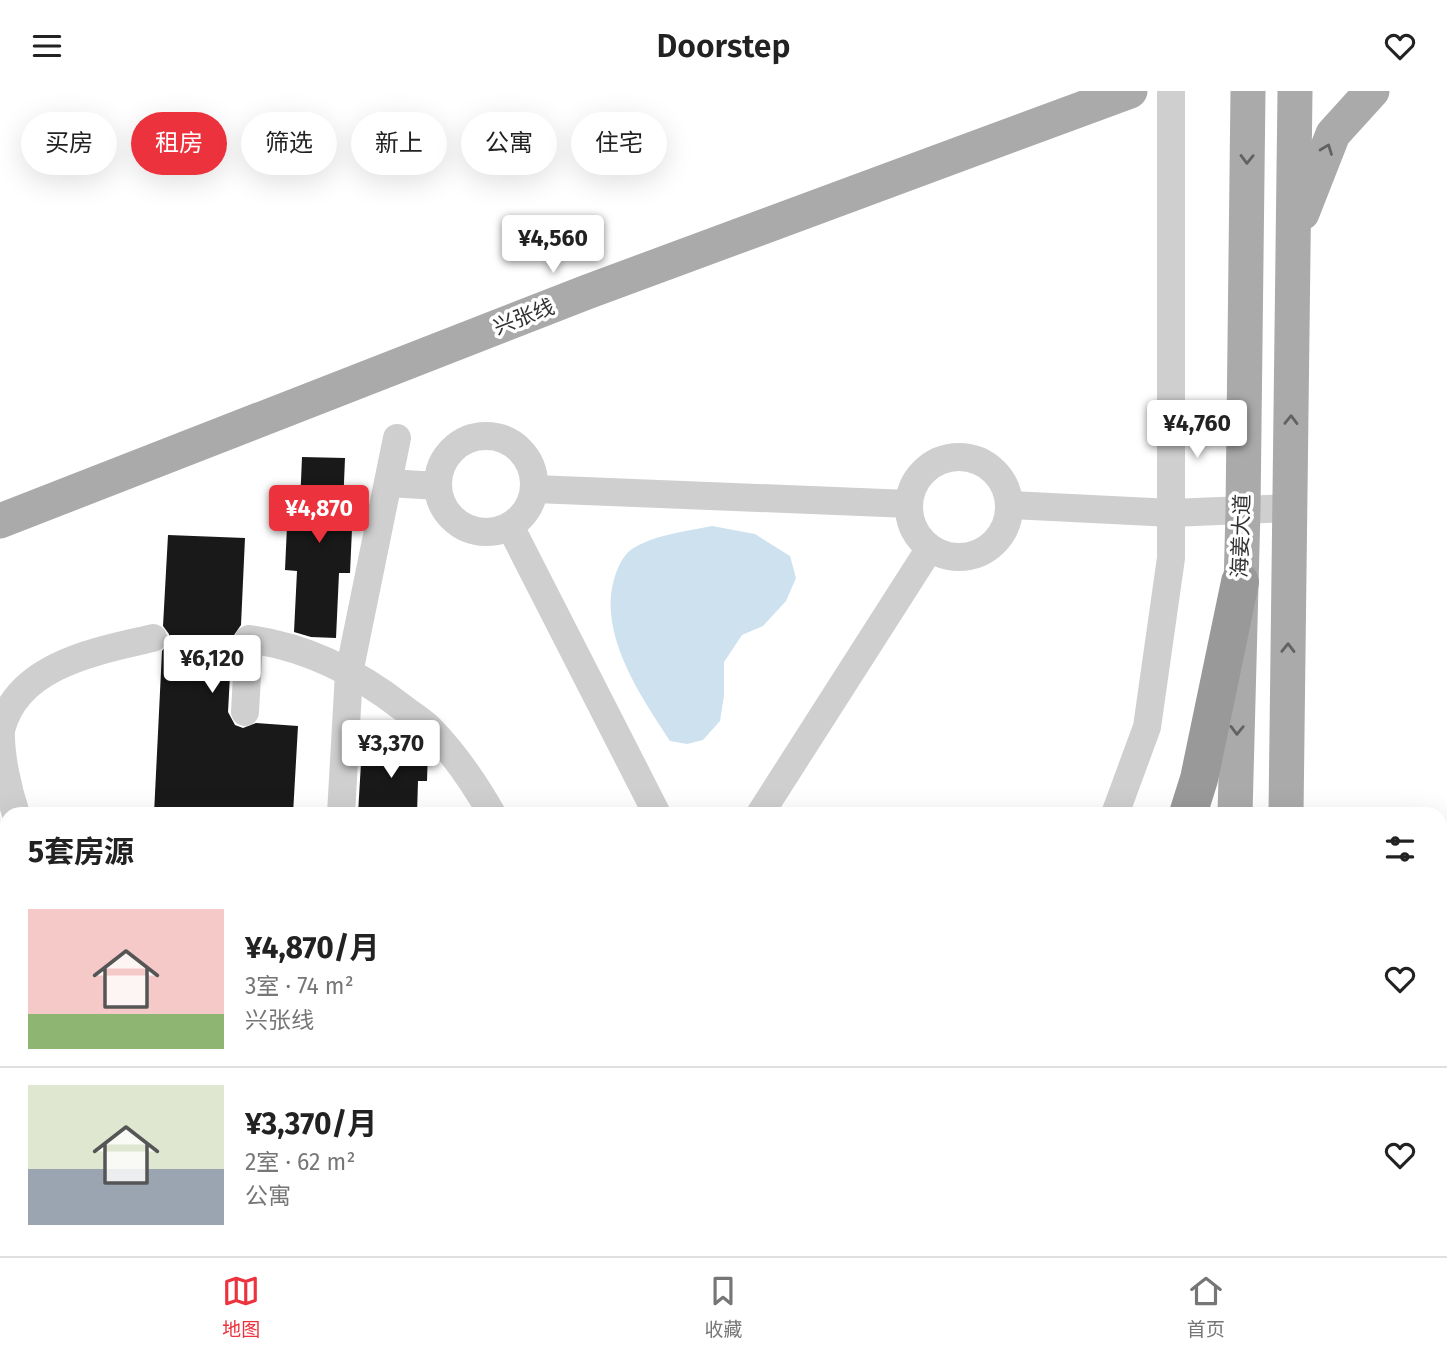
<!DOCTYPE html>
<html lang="zh">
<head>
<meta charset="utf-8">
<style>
	:root { --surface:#fff; --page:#f2f2f2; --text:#222; --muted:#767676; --line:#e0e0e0; --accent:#ec323d }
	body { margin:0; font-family:"Fira Sans","Noto Sans SC",sans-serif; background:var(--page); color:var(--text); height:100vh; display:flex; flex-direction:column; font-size:26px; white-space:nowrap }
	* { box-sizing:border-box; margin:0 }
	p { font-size:23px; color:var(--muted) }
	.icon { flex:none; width:38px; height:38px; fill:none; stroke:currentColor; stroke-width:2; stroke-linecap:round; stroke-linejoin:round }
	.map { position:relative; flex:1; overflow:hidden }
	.drawer { position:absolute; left:0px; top:716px; width:1447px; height:450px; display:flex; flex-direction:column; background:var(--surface); border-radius:21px 21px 0 0; box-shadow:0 7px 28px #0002 }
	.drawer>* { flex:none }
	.hud { position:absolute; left:21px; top:21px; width:700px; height:63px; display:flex; gap:14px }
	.price { position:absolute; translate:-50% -60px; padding:0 16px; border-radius:7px; background:#fff; color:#222; font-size:23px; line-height:46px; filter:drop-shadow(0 2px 4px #0008) }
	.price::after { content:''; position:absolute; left:50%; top:42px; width:21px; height:16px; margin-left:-10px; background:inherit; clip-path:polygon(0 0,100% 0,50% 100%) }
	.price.on { background:var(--accent); color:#fff }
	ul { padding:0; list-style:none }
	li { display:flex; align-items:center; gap:21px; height:175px; padding:0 28px }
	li+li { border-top:2px solid var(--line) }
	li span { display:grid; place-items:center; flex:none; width:196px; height:140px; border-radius:0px; color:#555 }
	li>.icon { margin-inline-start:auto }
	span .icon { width:84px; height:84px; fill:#fffc; stroke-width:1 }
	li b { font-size:30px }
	h2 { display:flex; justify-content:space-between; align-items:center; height:84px; padding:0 28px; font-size:30px }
	.chip { padding:0 24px; border-radius:32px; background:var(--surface); box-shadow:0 7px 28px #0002; font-size:24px; line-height:63px }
	.chip.on { background:var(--accent); color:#fff }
	header { display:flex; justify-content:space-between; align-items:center; height:91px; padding:0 28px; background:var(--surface); font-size:32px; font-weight:600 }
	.dock { display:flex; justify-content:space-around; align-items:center; height:98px; border-top:2px solid var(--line); background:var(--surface); font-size:19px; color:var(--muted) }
	.dock a { display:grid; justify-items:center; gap:4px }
	.dock .on { color:var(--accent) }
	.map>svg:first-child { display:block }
	.water { fill:#cde1ef }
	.building { fill:#191919 }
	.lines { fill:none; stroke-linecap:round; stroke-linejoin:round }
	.minor { stroke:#cfcfcf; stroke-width:28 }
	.major { stroke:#aaa; stroke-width:35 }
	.highway { stroke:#999; stroke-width:38 }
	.oneway { stroke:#626262 }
	.labels { text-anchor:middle; stroke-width:7; stroke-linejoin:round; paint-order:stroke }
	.street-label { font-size:21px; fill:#323232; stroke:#fff }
</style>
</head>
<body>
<header><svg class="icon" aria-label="menu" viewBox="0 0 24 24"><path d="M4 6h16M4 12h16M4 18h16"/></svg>Doorstep<svg class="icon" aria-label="heart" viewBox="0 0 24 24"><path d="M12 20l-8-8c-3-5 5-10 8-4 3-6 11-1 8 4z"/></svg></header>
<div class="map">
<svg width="1447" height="1165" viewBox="0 0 1447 1165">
	<rect width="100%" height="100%" fill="#fff"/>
	<path class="water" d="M712 435 755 443 790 465 796 487 786 510 763 535 742 544 724 571V605L720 630 703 649 687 653 670 650C640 604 595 539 616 482 621 469 626 460 639 454 660 443 689 440 712 435Z"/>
	<g class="building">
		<polygon points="302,366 345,367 343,416 353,416 350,482 339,482 336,547 311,546 294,541 297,480 285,479 288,413 300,414"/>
		<polygon points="168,444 245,447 241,534 232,547 228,621 235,634 243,637 256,632 298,635 293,723 154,723 162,560 169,551 169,543 163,535"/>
		<polygon points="362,655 425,657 428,660 427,690 418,690 417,723 358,723"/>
	</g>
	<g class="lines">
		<g class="minor">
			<circle cx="486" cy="393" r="48"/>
			<circle cx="959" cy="416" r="50"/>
			<polyline points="388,392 438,395"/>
			<polyline points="535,398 909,413"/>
			<polyline points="1010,414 1172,422 1290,417"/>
			<polyline points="510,435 657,723"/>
			<path d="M245 621 249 548C307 556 357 581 403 617 413 625 424 631 432 640 456 665 475 693 492 723"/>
			<path d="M16 723C8 699 0 664 1 639 17 573 98 560 153 547"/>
			<polyline points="341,723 349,582 397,347"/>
			<polyline points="760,723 930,457"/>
			<polyline points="1115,723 1147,636 1171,467 1171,0"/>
			<polyline points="1440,1035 1447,1039"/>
			<polyline points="0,1108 7,1116"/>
			<polyline points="47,1158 54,1165"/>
			<polyline points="1103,1158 1107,1165"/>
		</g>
		<g class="major">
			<polyline points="1302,122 1333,43 1372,0"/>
			<polyline points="0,430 587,201 1130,0"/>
			<polyline points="1235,723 1243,419 1248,0"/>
			<polyline points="1286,723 1295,0"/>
			<polyline points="1225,1165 1225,1158"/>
			<polyline points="1276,1165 1276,1158"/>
		</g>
		<g class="highway">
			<polyline points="1188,723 1199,688 1240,491"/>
			<polyline points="0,863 7,872"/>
			<polyline points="0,960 7,968"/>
			<polyline points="225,1158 241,1165"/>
			<polyline points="343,1158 356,1165"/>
			<polyline points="880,1165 895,1158"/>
		</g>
	</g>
	<defs><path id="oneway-chevron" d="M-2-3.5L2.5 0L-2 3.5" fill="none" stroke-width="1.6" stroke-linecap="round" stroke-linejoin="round" transform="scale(1.75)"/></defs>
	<g class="oneway">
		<use href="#oneway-chevron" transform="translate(1327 58) rotate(-69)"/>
		<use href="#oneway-chevron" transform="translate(1247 68) rotate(91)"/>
		<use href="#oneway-chevron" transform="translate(1291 329) rotate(-89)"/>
		<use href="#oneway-chevron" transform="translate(1288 557) rotate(-89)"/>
		<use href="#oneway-chevron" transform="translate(1237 639) rotate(91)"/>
	</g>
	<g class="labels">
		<g class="street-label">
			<text transform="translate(524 226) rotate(-21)" y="7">兴张线</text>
			<text transform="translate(1241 445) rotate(-88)" y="7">海姜大道</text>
		</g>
	</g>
</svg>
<b class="price" style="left:553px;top:184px">¥4,560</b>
<b class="price" style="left:1197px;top:369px">¥4,760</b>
<b class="price on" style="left:319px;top:454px">¥4,870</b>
<b class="price" style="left:212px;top:604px">¥6,120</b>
<b class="price" style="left:391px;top:689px">¥3,370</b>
<div class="hud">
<a class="chip">买房</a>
<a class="chip on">租房</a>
<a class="chip">筛选</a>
<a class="chip">新上</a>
<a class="chip">公寓</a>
<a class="chip">住宅</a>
</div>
<section class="drawer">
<h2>5套房源<svg class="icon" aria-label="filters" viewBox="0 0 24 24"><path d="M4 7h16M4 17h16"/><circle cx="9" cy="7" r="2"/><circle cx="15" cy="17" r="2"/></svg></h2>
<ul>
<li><span style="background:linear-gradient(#f6c9c9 75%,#8fb573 0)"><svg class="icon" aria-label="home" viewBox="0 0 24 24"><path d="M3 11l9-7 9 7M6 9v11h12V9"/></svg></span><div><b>¥4,870/月</b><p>3室 · 74 m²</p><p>兴张线</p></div><svg class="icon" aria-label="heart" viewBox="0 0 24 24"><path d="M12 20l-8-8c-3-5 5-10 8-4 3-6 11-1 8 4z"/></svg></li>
<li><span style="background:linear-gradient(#dfe7d0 60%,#9aa5b1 0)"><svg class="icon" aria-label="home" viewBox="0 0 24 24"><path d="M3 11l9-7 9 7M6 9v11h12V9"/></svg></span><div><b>¥3,370/月</b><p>2室 · 62 m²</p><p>公寓</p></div><svg class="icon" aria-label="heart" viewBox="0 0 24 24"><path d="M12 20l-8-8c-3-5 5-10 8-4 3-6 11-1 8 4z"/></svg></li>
</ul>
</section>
</div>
<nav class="dock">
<a class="on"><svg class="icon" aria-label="map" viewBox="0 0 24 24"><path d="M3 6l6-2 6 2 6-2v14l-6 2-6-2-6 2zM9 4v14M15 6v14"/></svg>地图</a>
<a><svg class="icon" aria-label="saved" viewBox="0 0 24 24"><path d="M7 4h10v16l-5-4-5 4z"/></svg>收藏</a>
<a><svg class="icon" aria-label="home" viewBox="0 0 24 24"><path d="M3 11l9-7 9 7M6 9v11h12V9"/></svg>首页</a>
</nav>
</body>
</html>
